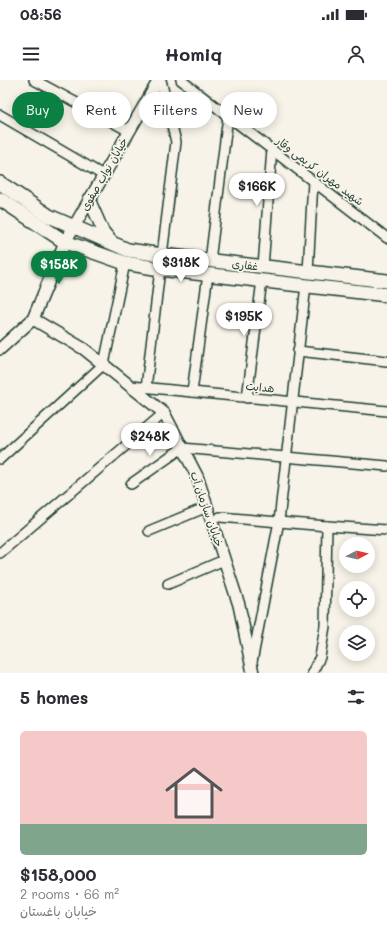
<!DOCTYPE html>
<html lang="en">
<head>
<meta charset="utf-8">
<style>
	:root { --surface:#fff; --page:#f2f2f3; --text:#2b2b33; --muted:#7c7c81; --line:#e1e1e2; --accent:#0b8043 }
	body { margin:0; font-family:Mali,"Playpen Sans Arabic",sans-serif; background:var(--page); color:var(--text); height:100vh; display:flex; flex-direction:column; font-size:15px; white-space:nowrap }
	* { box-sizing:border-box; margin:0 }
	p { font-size:13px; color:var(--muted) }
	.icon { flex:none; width:22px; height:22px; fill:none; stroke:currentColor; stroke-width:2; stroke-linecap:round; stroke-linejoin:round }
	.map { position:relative; height:593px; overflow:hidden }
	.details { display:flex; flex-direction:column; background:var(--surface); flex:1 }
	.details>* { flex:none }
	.guide { position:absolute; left:12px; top:12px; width:363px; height:36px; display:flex; gap:8px }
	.needle { width:26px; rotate:83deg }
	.tools { position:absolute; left:339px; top:457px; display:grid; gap:8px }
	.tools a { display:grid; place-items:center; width:36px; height:36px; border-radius:50%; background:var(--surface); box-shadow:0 2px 10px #0003; font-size:20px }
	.price { position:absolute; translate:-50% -34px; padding:0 9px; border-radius:14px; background:#fff; color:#222; font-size:13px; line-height:26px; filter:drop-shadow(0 1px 2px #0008) }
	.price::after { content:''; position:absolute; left:50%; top:24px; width:12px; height:9px; margin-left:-6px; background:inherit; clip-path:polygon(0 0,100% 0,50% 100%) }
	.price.selected { background:var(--accent); color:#fff }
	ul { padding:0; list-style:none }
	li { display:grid; align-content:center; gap:8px; height:212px; padding:0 20px }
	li+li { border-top:1px solid var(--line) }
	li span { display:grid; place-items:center; height:124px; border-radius:6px; color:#555 }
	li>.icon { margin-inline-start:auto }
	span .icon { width:72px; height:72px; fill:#fffc; stroke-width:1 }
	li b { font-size:17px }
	h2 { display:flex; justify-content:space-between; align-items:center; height:48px; padding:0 20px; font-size:17px }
	.pill { padding:0 14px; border-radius:18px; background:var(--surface); box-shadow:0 2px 10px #0003; font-size:14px; line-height:36px }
	.pill.selected { background:var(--accent); color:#fff }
	.status { display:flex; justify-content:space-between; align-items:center; height:28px; padding:0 20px; background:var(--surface); direction:ltr }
	.status svg { height:11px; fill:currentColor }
	header { display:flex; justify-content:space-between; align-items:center; height:52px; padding:0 20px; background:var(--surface); font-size:18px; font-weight:700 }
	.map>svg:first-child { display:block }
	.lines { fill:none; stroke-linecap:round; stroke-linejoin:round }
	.minor-casing { stroke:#1f3d34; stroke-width:12 }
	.tertiary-casing { stroke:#1f3d34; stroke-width:14 }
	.secondary-casing { stroke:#1f3d34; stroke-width:16 }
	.minor { stroke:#f7f3e8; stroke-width:9 }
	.tertiary { stroke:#f7f3e8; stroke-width:11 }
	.secondary { stroke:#f7f3e8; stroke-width:13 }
	.labels { text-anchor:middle; stroke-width:3.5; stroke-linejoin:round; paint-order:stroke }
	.street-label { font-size:11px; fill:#1f3d34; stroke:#f7f3e8 }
</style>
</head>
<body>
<div class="status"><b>08:56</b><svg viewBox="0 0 49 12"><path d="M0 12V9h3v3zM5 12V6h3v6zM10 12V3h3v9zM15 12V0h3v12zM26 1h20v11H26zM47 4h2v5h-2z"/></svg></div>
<header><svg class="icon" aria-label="menu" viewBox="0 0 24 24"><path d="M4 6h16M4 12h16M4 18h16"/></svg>Homiq<svg class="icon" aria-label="person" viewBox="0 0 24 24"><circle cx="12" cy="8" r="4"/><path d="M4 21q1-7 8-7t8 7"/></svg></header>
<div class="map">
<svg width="387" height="593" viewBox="0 0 387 593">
	<rect width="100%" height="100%" fill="#f7f3e8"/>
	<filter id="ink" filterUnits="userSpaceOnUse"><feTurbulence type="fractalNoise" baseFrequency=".025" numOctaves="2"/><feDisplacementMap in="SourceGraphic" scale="8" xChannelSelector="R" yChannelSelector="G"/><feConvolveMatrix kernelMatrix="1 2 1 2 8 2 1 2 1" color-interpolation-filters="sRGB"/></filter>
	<g filter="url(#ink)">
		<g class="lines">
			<g class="minor-casing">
				<g id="minor">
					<polyline points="34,0 129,51"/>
					<polyline points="161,0 176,62 162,175"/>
					<polyline points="181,0 387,158"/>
					<polyline points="0,35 103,95"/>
					<polyline points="210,181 228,36"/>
					<polyline points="263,187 272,69"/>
					<polyline points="308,192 313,101"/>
					<polyline points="298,271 387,281"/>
					<polyline points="131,306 387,331"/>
					<polyline points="146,308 160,189"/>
					<polyline points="192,312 208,194"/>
					<polyline points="247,318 262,200"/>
					<polyline points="0,379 104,284 125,183"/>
					<polyline points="131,404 182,368 387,386"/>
					<polyline points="220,437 327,446 387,450"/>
					<polyline points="149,451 207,427"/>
					<polyline points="0,473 164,333"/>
					<polyline points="168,504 224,480"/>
					<polyline points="252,582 279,441 306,205"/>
					<polyline points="312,593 320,577 325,546 327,446"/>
				</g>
			</g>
			<g class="tertiary-casing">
				<g id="tertiary">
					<polyline points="89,119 103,151 113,163"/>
					<polyline points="33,239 84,269 164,333 197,396 239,525 253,593"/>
					<polyline points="0,269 33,239 65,162 159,0"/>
				</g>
			</g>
			<g class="secondary-casing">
				<g id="secondary">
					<polyline points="0,103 49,136 128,170 162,175 387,201"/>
					<polyline points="0,119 65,162 125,183 160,189 387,215"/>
				</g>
			</g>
			<use href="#minor" class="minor"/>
			<use href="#tertiary" class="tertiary"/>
			<use href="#secondary" class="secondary"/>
		</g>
	</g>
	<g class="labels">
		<g class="street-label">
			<text transform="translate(320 91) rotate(37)" y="4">شهید مهران کریمی وقار</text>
			<text transform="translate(104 94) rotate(-60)" y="4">خیابان نواب صفوی</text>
			<text transform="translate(245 185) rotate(7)" y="4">غفاری</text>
			<text transform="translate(260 307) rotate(5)" y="4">هدایت</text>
			<text transform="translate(207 429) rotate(71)" y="4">خیابان سازمان آب</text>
		</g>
	</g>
</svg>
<div class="tools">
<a><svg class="needle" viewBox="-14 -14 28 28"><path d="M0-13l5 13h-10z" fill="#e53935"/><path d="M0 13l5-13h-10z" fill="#7c7c81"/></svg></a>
<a><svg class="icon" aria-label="locate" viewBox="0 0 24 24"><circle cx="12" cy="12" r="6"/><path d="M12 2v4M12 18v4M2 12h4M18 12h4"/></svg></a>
<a><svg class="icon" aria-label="layers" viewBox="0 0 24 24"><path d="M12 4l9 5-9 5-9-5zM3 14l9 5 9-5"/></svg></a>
</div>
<b class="price" style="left:257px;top:127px">$166K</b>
<b class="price" style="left:181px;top:203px">$318K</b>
<b class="price selected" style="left:59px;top:205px">$158K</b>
<b class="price" style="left:244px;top:257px">$195K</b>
<b class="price" style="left:150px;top:377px">$248K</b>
<div class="guide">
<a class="pill selected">Buy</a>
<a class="pill">Rent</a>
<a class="pill">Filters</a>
<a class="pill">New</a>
</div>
</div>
<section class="details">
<h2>5 homes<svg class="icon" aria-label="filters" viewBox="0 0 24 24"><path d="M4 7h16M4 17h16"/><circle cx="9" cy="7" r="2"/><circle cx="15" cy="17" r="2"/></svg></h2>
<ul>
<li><span style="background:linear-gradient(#f6c9c9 75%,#7fa58c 0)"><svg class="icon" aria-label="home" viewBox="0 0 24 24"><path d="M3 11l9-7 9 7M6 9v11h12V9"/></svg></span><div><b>$158,000</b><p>2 rooms · 66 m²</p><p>خیابان باغستان</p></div></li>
</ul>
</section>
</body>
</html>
